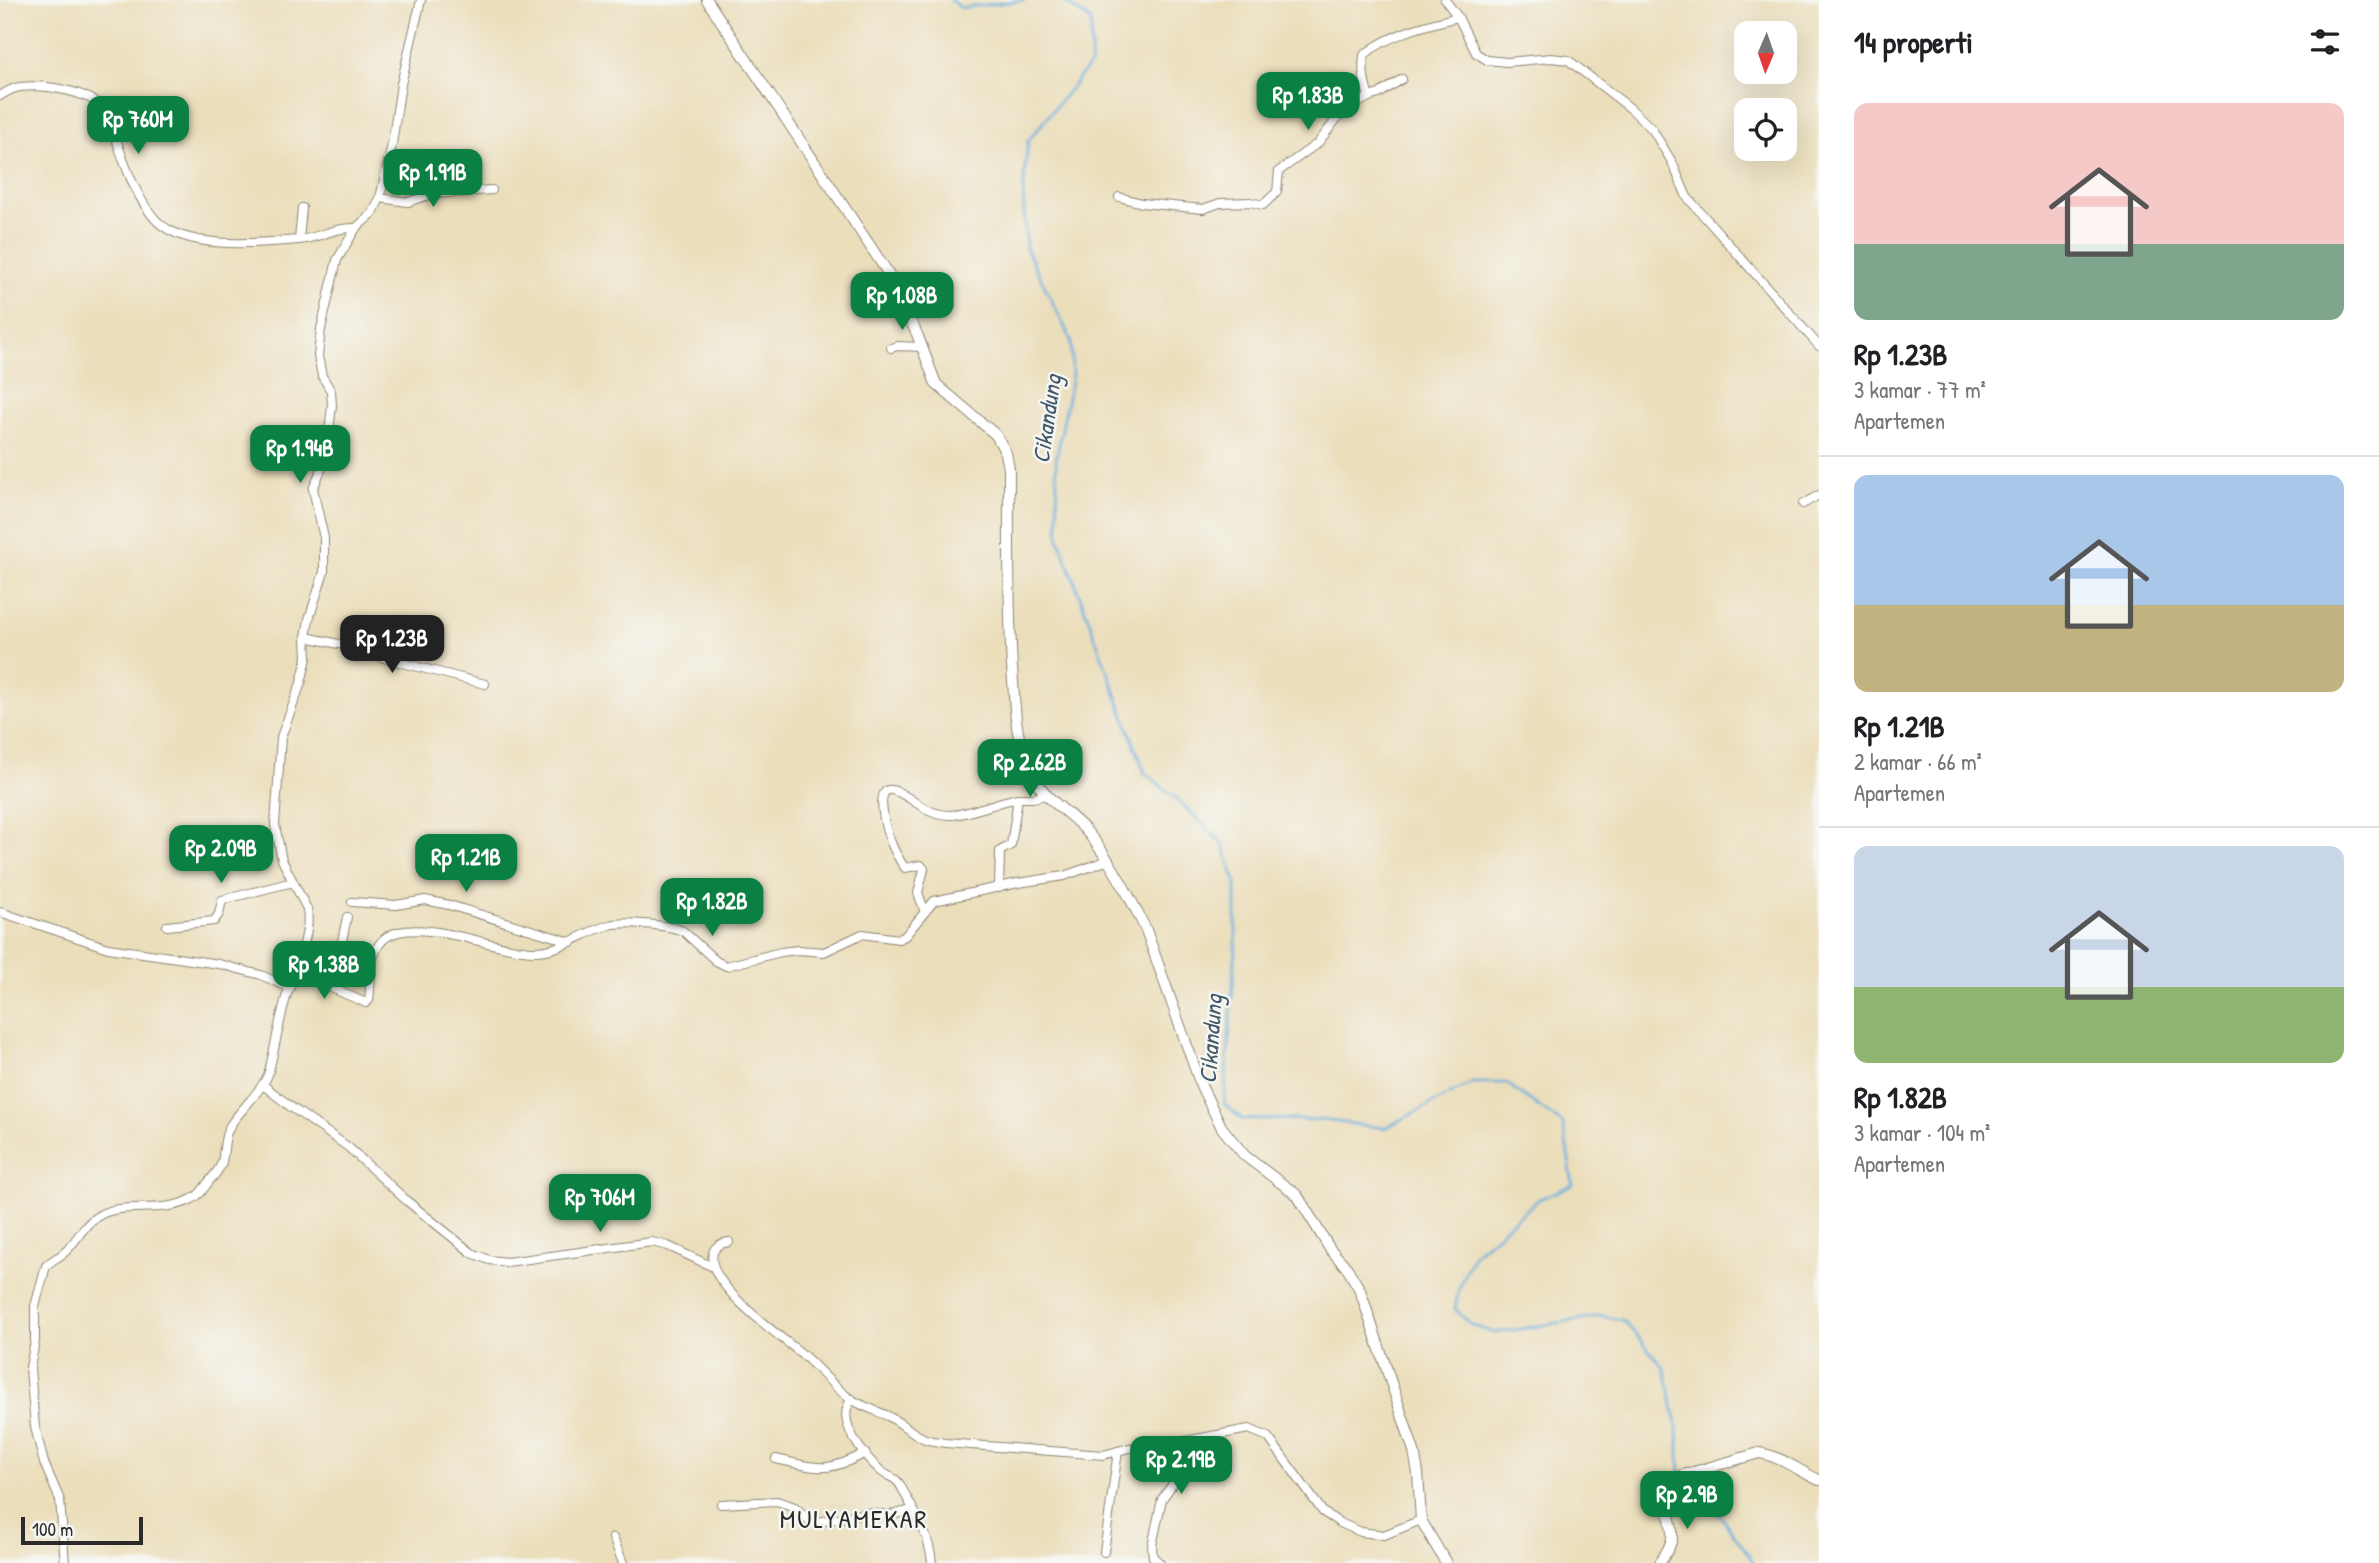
<!DOCTYPE html>
<html lang="id">
<head>
<meta charset="utf-8">
<style>
	:root { --surface:#fff; --page:#f6f6f6; --text:#202124; --muted:#757577; --line:#e0e0e0; --accent:#0b8043 }
	body { margin:0; font-family:"Patrick Hand",sans-serif; background:var(--page); color:var(--text); height:100vh; display:flex; flex-direction:column; font-size:26px; white-space:nowrap }
	* { box-sizing:border-box; margin:0 }
	p { font-size:23px; color:var(--muted) }
	.icon { flex:none; width:38px; height:38px; fill:none; stroke:currentColor; stroke-width:2; stroke-linecap:round; stroke-linejoin:round }
	.map { position:relative; flex:1; overflow:hidden }
	.sheet { display:flex; flex-direction:column; background:var(--surface); width:560px }
	.sheet>* { flex:none }
	.needle { width:46px; rotate:182deg }
	.fabs { position:absolute; left:1734px; top:21px; display:grid; gap:14px }
	.fabs a { display:grid; place-items:center; width:63px; height:63px; border-radius:14px; background:var(--surface); box-shadow:0 7px 28px #0002; font-size:35px }
	.scale { position:absolute; left:21px; bottom:18px; width:122px; box-sizing:border-box; padding-left:7px; border:4px solid #2b2b2b; border-top:0; font-size:19px; line-height:24px; white-space:nowrap; color:#2b2b2b; -webkit-text-stroke:5px #f6f6f2; paint-order:stroke }
	.price { position:absolute; translate:-50% -60px; padding:0 16px; border-radius:14px; background:var(--accent); color:#fff; font-size:23px; line-height:46px; filter:drop-shadow(0 2px 4px #0008) }
	.price::after { content:''; position:absolute; left:50%; top:42px; width:21px; height:16px; margin-left:-10px; background:inherit; clip-path:polygon(0 0,100% 0,50% 100%) }
	.price.active { background:#222; color:#fff }
	ul { padding:0; list-style:none }
	li { display:grid; align-content:center; gap:14px; height:371px; padding:0 35px }
	li+li { border-top:2px solid var(--line) }
	li span { display:grid; place-items:center; height:217px; border-radius:14px; color:#555 }
	li>.icon { margin-inline-start:auto }
	span .icon { width:126px; height:126px; fill:#fffc; stroke-width:1 }
	li b { font-size:30px }
	h2 { display:flex; justify-content:space-between; align-items:center; height:84px; padding:0 35px; font-size:30px }
	main { display:flex; flex:1; min-height:0 }
	.map>svg:first-child { display:block }
	.lines { fill:none; stroke-linecap:round; stroke-linejoin:round }
	.stream { stroke:#69afdf; stroke-width:2.5 }
	.minor-casing { stroke:#8b8473; stroke-width:10 }
	.tertiary-casing { stroke:#8b8473; stroke-width:12 }
	.minor { stroke:#fff; stroke-width:8 }
	.tertiary { stroke:#fff; stroke-width:10 }
	.labels { text-anchor:middle; stroke-width:5; stroke-linejoin:round; paint-order:stroke }
	.water-label { font-size:24px; font-style:italic; fill:#41596a; stroke:#f6f6f2 }
	.quarter-label { font-size:26px; letter-spacing:2px; fill:#2b2b2b; stroke:#f6f6f2 }
</style>
</head>
<body>
<main>
<div class="map">
<svg width="1819" height="1563" viewBox="0 0 1819 1563">
	<rect width="100%" height="100%" fill="#f6f6f2"/>
	<filter id="ink" filterUnits="userSpaceOnUse"><feTurbulence type="fractalNoise" baseFrequency=".0143" numOctaves="2"/><feDisplacementMap in="SourceGraphic" scale="14" xChannelSelector="R" yChannelSelector="G"/><feConvolveMatrix kernelMatrix="1 2 1 2 8 2 1 2 1" color-interpolation-filters="sRGB"/></filter>
	<filter id="wash" filterUnits="userSpaceOnUse"><feTurbulence type="fractalNoise" baseFrequency=".00686" numOctaves="4" result="noise"/><feDisplacementMap in="SourceGraphic" scale="28" xChannelSelector="R" yChannelSelector="G"/><feGaussianBlur stdDeviation="1.57" result="paint"/><feColorMatrix in="noise" values="0 0 0 0 0 0 0 0 0 0 0 0 0 0 0 0 0 1.4 0 .05"/><feComposite in="paint" operator="in"/></filter>
	<g filter="url(#wash)">
		<rect width="100%" height="100%" fill="#ebdebb"/>
		<g class="lines">
			<g class="stream">
				<polyline points="950,0 961,8 1024,0"/>
				<polyline points="1062,0 1091,21 1091,63 1028,141 1023,192 1026,248 1071,340 1072,376 1056,460 1059,539 1145,773 1176,798 1223,844 1236,882 1236,945 1224,1104 1242,1119 1321,1120 1385,1128 1472,1083 1506,1083 1563,1124 1573,1185 1539,1199 1473,1255 1459,1288 1455,1309 1471,1325 1495,1333 1600,1316 1623,1320 1665,1369 1678,1429 1680,1472"/>
				<polyline points="1680,1479 1680,1484 1710,1502 1749,1555 1753,1563"/>
			</g>
		</g>
	</g>
	<g filter="url(#ink)">
		<g class="lines">
			<g class="minor-casing">
				<g id="minor">
					<polyline points="1445,0 1458,17 1476,53 1487,60 1507,62 1551,58 1568,60 1630,108 1652,129 1672,162 1687,197 1819,346"/>
					<path d="M0 96C6 92 12 88 20 87 46 84 92 91 108 113 118 146 133 196 157 221 187 251 260 243 299 240"/>
					<polyline points="1369,97 1379,94 1402,79"/>
					<path d="M1119 197 1142 203 1203 209 1220 203 1250 202 1263 205 1277 192 1279 171 1318 143 1342 112 1369 97C1364 83 1362 69 1364 55 1389 34 1426 25 1458 17"/>
					<polyline points="380,198 408,202 432,194 492,190"/>
					<path d="M302 208 299 240C319 238 334 227 356 228"/>
					<polyline points="891,348 898,346 922,347"/>
					<polyline points="1803,504 1819,495"/>
					<polyline points="306,637 353,647 387,659 485,684"/>
					<polyline points="999,888 1000,851 1011,845 1018,798 1033,798 1045,795"/>
					<polyline points="352,902 396,905 425,900 449,905 571,942"/>
					<polyline points="0,912 108,948 219,964 261,975 290,988"/>
					<path d="M925 912 918 893 924 869 921 865 905 868C894 853 885 831 883 813 877 771 905 797 923 807 930 811 940 815 949 815 965 816 999 801 1018 798"/>
					<polyline points="167,926 214,921 219,914 222,900 293,882"/>
					<path d="M295 972 366 1003 369 1000C372 980 367 949 388 936 423 917 495 951 535 951 563 951 584 931 610 925 624 921 669 925 683 931L716 961 726 966 781 952 798 950 824 952 862 934 899 939 905 936 934 901 1018 883 1064 876 1106 861"/>
					<polyline points="324,985 341,946 347,917"/>
					<polyline points="263,1085 291,1107 348,1147 407,1201 472,1253 489,1260 507,1262 652,1242 668,1246 713,1267"/>
					<path d="M729 1242C722 1243 715 1245 713 1253 704 1283 780 1336 802 1354 818 1368 832 1385 849 1398 861 1406 875 1410 888 1416 901 1423 912 1433 925 1439 931 1441 939 1442 946 1443L1103 1455 1129 1448 1159 1446 1249 1429 1268 1437 1323 1512 1340 1523 1361 1532 1384 1535 1421 1520"/>
					<path d="M852 1399C833 1421 866 1458 882 1472 886 1475 892 1477 896 1480 901 1484 904 1493 907 1498 919 1519 930 1539 932 1563"/>
					<path d="M776 1459C816 1468 827 1474 865 1453"/>
					<polyline points="721,1504 777,1501 795,1507 809,1520 818,1522 867,1513 891,1515 913,1510"/>
					<polyline points="613,1538 623,1563"/>
					<polyline points="1104,1552 1118,1451"/>
					<path d="M65 1563 60 1500 44 1463 35 1427 30 1368 35 1341V1306L46 1266C52 1259 61 1257 67 1250 77 1240 83 1226 95 1218 120 1199 161 1216 192 1199 199 1196 203 1190 207 1184 213 1176 219 1172 222 1162 225 1150 223 1137 230 1126 241 1108 259 1095 268 1075 274 1052 278 1028 284 1005 291 976 312 938 307 909L282 860 275 825 281 737 301 683 307 658 306 637 309 619 324 572V538L313 489 326 458 332 405 331 391 322 376 318 356 321 329 337 260 356 228 373 213 380 198 392 144 401 84 421 0"/>
					<polyline points="1160,1563 1153,1557 1152,1546 1162,1499 1179,1475 1183,1464 1183,1442"/>
				</g>
			</g>
			<g class="tertiary-casing">
				<g id="tertiary">
					<path d="M707 0 888 273 917 334 936 384 996 435 1006 453 1009 469C1009 535 1008 601 1012 667 1015 705 1014 742 1033 776 1049 805 1070 811 1088 833 1109 858 1132 901 1146 930L1202 1088 1222 1128 1245 1156 1297 1195 1330 1249 1347 1268 1360 1290 1414 1451 1418 1473 1421 1520 1446 1563"/>
					<path d="M1660 1563C1664 1555 1671 1547 1672 1538 1674 1519 1657 1493 1673 1478L1759 1453C1780 1456 1799 1471 1819 1480"/>
				</g>
			</g>
			<use href="#minor" class="minor"/>
			<use href="#tertiary" class="tertiary"/>
		</g>
	</g>
	<g class="labels">
		<g class="water-label">
			<text transform="translate(1047 419) rotate(-82)" y="8">Cikandung</text>
			<text transform="translate(1211 1039) rotate(-86)" y="8">Cikandung</text>
		</g>
		<g class="quarter-label">
			<text x="854" y="1528">MULYAMEKAR</text>
		</g>
	</g>
</svg>
<div class="fabs">
<a><svg class="needle" viewBox="-14 -14 28 28"><path d="M0-13l5 13h-10z" fill="#e53935"/><path d="M0 13l5-13h-10z" fill="#757577"/></svg></a>
<a><svg class="icon" aria-label="locate" viewBox="0 0 24 24"><circle cx="12" cy="12" r="6"/><path d="M12 2v4M12 18v4M2 12h4M18 12h4"/></svg></a>
</div>
<div class="scale">100 m</div>
<b class="price" style="left:1308px;top:132px">Rp 1.83B</b>
<b class="price" style="left:138px;top:156px">Rp 760M</b>
<b class="price" style="left:433px;top:209px">Rp 1.91B</b>
<b class="price" style="left:902px;top:332px">Rp 1.08B</b>
<b class="price" style="left:300px;top:485px">Rp 1.94B</b>
<b class="price active" style="left:392px;top:675px">Rp 1.23B</b>
<b class="price" style="left:1030px;top:799px">Rp 2.62B</b>
<b class="price" style="left:221px;top:885px">Rp 2.09B</b>
<b class="price" style="left:466px;top:894px">Rp 1.21B</b>
<b class="price" style="left:712px;top:938px">Rp 1.82B</b>
<b class="price" style="left:324px;top:1001px">Rp 1.38B</b>
<b class="price" style="left:600px;top:1234px">Rp 706M</b>
<b class="price" style="left:1181px;top:1496px">Rp 2.19B</b>
<b class="price" style="left:1687px;top:1531px">Rp 2.9B</b>
</div>
<section class="sheet">
<h2>14 properti<svg class="icon" aria-label="filters" viewBox="0 0 24 24"><path d="M4 7h16M4 17h16"/><circle cx="9" cy="7" r="2"/><circle cx="15" cy="17" r="2"/></svg></h2>
<ul>
<li><span style="background:linear-gradient(#f6c9c9 65%,#7fa58c 0)"><svg class="icon" aria-label="home" viewBox="0 0 24 24"><path d="M3 11l9-7 9 7M6 9v11h12V9"/></svg></span><div><b>Rp 1.23B</b><p>3 kamar · 77 m²</p><p>Apartemen</p></div></li>
<li><span style="background:linear-gradient(#a9c7e8 60%,#c2b280 0)"><svg class="icon" aria-label="home" viewBox="0 0 24 24"><path d="M3 11l9-7 9 7M6 9v11h12V9"/></svg></span><div><b>Rp 1.21B</b><p>2 kamar · 66 m²</p><p>Apartemen</p></div></li>
<li><span style="background:linear-gradient(#c9d6e8 65%,#8fb573 0)"><svg class="icon" aria-label="home" viewBox="0 0 24 24"><path d="M3 11l9-7 9 7M6 9v11h12V9"/></svg></span><div><b>Rp 1.82B</b><p>3 kamar · 104 m²</p><p>Apartemen</p></div></li>
</ul>
</section>
</main>
</body>
</html>
